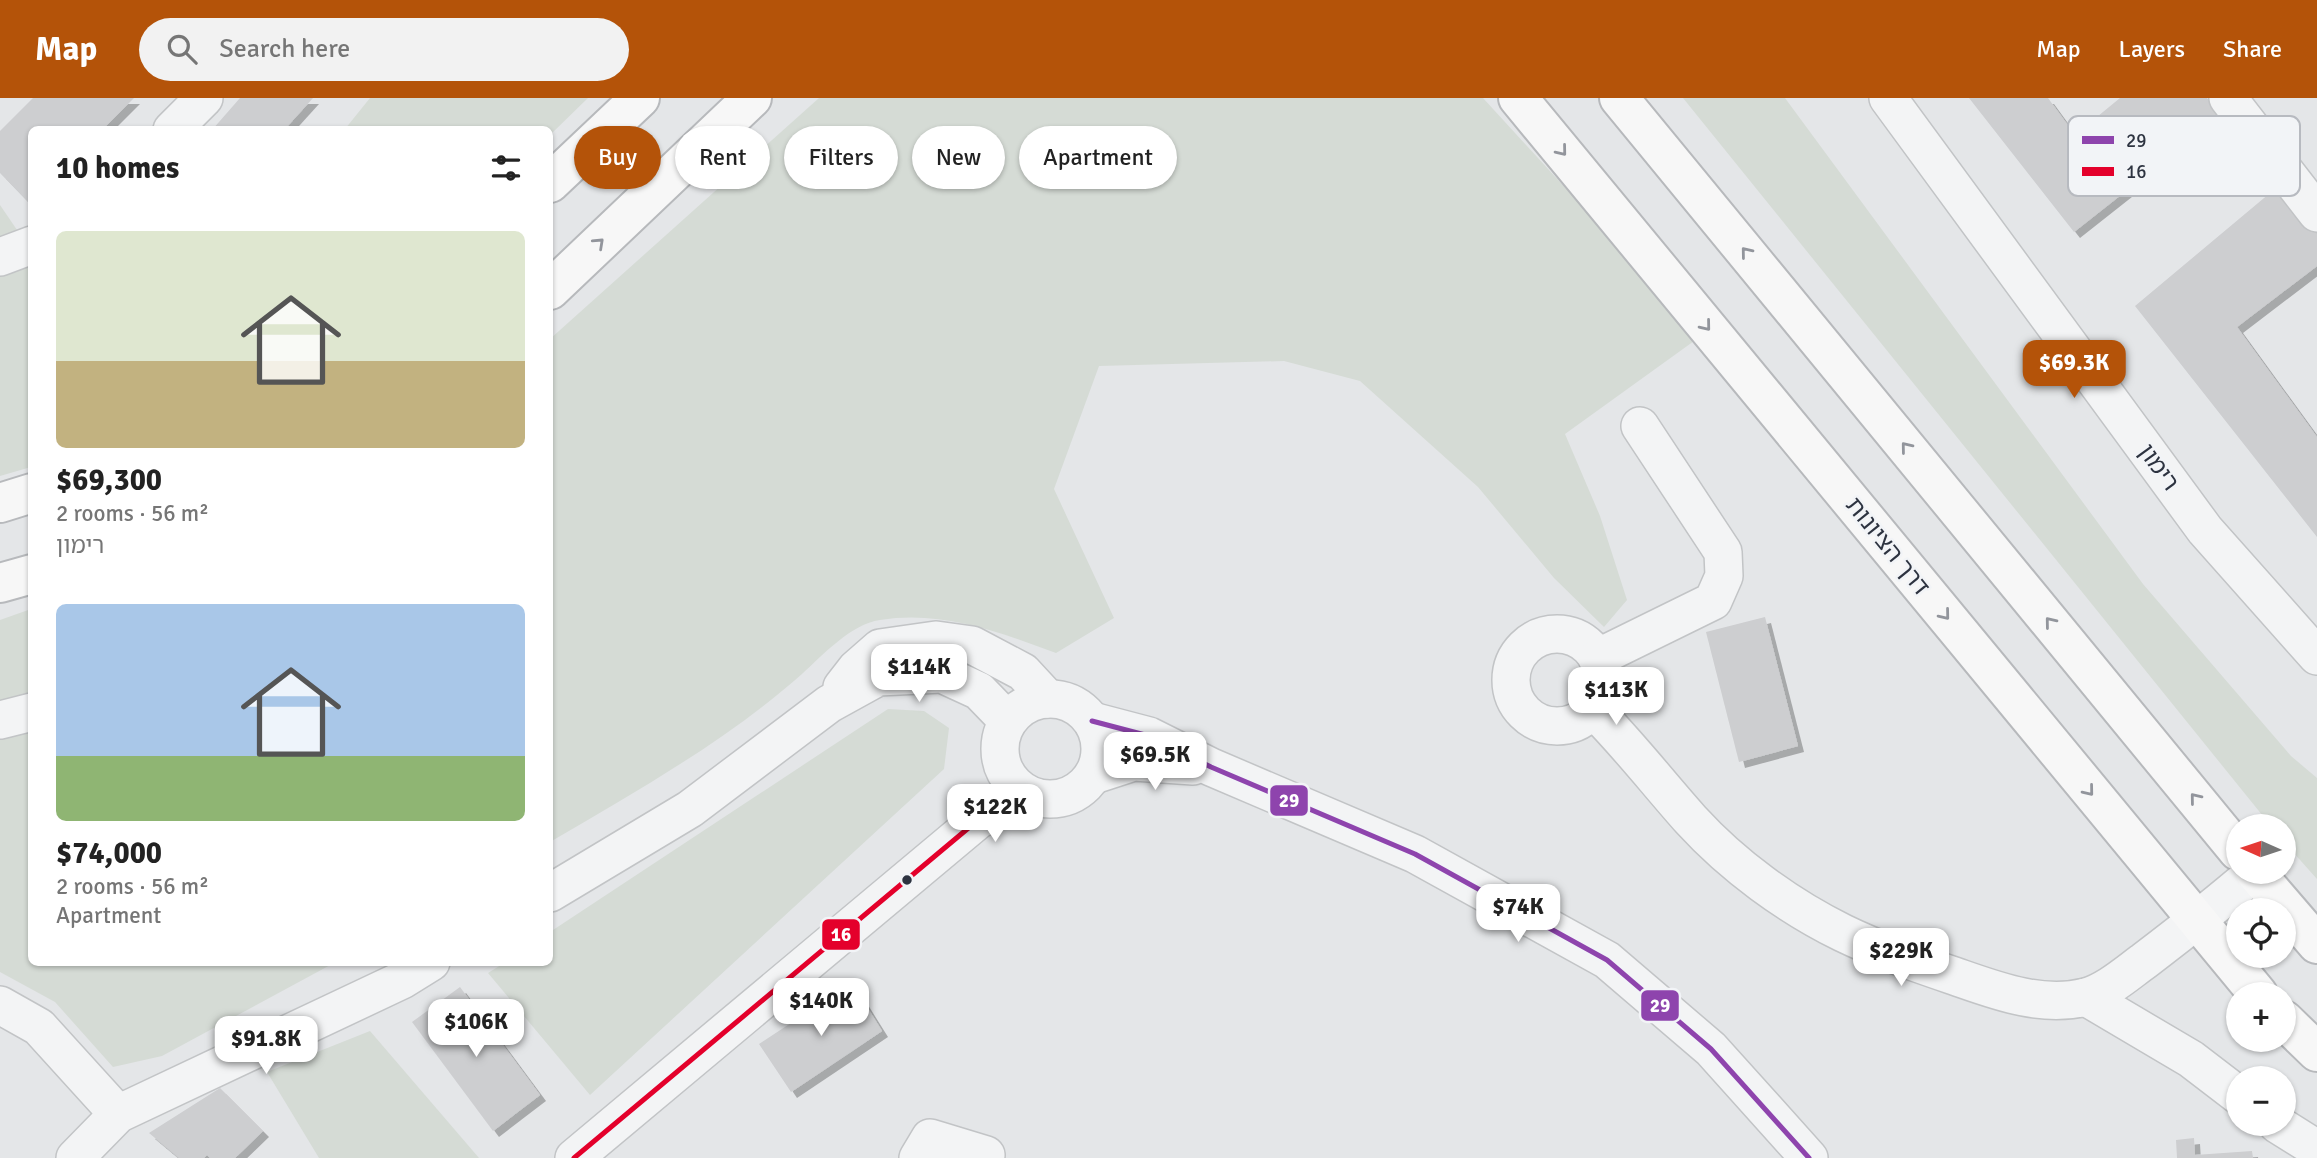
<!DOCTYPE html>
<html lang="en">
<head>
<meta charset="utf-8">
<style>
	:root { --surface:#fff; --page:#f2f2f2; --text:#222; --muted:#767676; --accent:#b45309 }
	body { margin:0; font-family:Signika,"Noto Sans Hebrew",sans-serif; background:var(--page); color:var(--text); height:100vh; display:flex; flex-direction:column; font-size:26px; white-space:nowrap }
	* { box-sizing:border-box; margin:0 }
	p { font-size:23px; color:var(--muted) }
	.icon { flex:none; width:38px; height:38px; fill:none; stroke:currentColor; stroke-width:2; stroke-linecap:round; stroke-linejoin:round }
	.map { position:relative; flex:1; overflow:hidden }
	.sheet { position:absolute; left:28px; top:28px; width:525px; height:840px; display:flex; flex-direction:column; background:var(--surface); border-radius:10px; box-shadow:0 2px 5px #0004 }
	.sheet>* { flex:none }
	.top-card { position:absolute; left:574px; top:28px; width:665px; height:63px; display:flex; gap:14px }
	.needle { width:46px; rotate:273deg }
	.tools { position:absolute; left:2226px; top:716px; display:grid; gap:14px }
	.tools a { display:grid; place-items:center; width:70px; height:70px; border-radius:50%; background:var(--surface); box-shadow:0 2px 5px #0004; font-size:35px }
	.price { position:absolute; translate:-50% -60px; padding:0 16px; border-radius:14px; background:#fff; color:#222; font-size:23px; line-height:46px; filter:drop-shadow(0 2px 4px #0008) }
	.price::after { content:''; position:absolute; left:50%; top:42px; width:21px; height:16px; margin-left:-10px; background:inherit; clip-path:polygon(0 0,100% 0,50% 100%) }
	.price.on { background:var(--accent); color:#fff }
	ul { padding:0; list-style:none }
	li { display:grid; align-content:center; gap:14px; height:371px; padding:0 28px }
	li span { display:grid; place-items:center; height:217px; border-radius:10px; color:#555 }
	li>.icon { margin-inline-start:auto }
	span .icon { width:126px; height:126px; fill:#fffc; stroke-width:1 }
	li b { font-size:30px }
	h2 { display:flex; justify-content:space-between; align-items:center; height:84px; padding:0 28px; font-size:30px }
	.chip { padding:0 24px; border-radius:32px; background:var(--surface); box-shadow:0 2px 5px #0004; font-size:24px; line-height:63px }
	.chip.on { background:var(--accent); color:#fff }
	header { display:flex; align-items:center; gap:42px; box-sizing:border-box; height:98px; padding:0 35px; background:var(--accent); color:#fff }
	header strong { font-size:33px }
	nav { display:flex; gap:38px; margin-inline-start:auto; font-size:24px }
	.search { width:490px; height:63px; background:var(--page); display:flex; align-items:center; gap:18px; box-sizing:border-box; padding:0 24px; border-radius:38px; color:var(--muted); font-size:26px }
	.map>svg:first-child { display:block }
	.green { fill:#d5dbd5 }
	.building { fill:#cdced0; filter:url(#shadow) }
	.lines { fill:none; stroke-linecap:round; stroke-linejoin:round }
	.minor-casing { stroke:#c2c4c6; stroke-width:40 }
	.highway-casing { stroke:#b7b9bc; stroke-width:42 }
	.minor { stroke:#f3f4f5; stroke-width:37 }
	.highway { stroke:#f7f7f7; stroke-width:38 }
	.bus-1-casing { stroke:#f2f4f7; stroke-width:10 }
	.bus-2-casing { stroke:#f2f4f7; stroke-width:10 }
	.bus-1 { stroke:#8e44ad; stroke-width:5 }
	.bus-2 { stroke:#e4002b; stroke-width:5 }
	.oneway { stroke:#92959c }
	.bus-dot { fill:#2d3340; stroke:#f2f4f7; stroke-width:2.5 }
	.labels { text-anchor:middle; stroke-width:5; stroke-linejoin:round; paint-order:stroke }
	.street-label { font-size:24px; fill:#2d3340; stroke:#f2f4f7 }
	.key { fill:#f2f4f7; stroke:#b7bac0; stroke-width:2 }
	.key-label { font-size:19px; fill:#2d3340 }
	.line-badge { stroke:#f2f4f7; stroke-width:2.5 }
	.badge-label { font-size:19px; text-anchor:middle; font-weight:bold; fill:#fff }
</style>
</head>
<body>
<header>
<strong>Map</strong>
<div class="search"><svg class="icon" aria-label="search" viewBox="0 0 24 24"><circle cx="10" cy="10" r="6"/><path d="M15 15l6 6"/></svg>Search here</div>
<nav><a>Map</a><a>Layers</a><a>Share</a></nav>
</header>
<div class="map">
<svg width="2317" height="1060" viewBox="0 0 2317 1060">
	<defs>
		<filter id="shadow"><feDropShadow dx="6" dy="6" stdDeviation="0" flood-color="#0004"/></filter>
	</defs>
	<rect width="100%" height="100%" fill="#e4e6e8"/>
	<g class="green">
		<polygon points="370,0 588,0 550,37 550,32 345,31"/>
		<path d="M819 0H1483L1701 238 1565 336 1600 418 1627 502 1604 529 1554 480 1478 389 1360 283 1284 263 1099 268 1054 391 1114 520 1056 555C1000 534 941 512 880 522 851 526 823 557 802 576 726 643 637 693 550 744V241Z"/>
		<polygon points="1683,0 1785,0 2143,486 2291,658 2317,680 2317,781 2284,744 2284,728 2271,728"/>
		<polygon points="0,107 32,154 31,369 0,378"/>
		<polygon points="31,511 32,864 334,865 162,958 113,969 55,904 0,874 0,522"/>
		<polygon points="888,611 924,613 949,630 944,671 590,997 488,875 504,865 550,864 550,834"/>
		<polygon points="370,933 479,1060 319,1060 267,974"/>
	</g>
	<g class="building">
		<polygon points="33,0 134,0 102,32 32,32 32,101 28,104 0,75 0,33"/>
		<polygon points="240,0 313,0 284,32 212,32"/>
		<polygon points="1969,0 2048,0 2075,37 2120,0 2207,0 2221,18 2074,134"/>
		<polygon points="2276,90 2317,136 2317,168 2237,229 2317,339 2317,439 2135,208"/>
		<polygon points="1765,519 1798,648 1739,664 1706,534"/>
		<polygon points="852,885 882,933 791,994 759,946"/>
		<polygon points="460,889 540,997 493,1033 412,924"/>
		<polygon points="220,990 263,1033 235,1060 210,1060 207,1057 204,1060 179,1060 149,1035"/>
		<polygon points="2194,1040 2195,1057 2252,1053 2253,1060 2177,1060 2176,1042"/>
	</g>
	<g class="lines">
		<g class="minor-casing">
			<g id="minor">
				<polyline points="1888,0 2205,432 2317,558"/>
				<polyline points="2228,0 2317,115"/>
				<polyline points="172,32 204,0"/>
				<polyline points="0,159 32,147"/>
				<circle cx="1557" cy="582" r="46"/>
				<polyline points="1597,560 1713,503 1724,478 1723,454 1640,328"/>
				<polyline points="842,589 856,571 880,550 936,542 972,547 1023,574 1048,601"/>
				<circle cx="1050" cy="651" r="50"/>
				<path d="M1593 611C1628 646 1658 685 1691 722 1733 768 1788 808 1843 835 1880 853 1919 866 1957 879 1997 893 2042 910 2086 899 2107 893 2126 876 2144 863 2182 834 2219 805 2255 774"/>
				<polyline points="0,622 32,614"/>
				<polyline points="1092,623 1149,638 1211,669 1415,756 1607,862 1711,951 1809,1060"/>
				<polyline points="1094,677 1134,664 1193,668"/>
				<polyline points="550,795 690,711 829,606 878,579 942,576 979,593 1008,623"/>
				<polyline points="2086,899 2191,961 2238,997"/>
				<polyline points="0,907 39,929 118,1016"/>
				<polyline points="2277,1026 2317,1051"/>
				<polyline points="75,1060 118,1016 402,882 431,864"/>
				<polyline points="574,1060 978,722 1007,706 1038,700"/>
				<polyline points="918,1060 930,1040 986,1057 985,1060"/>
			</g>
		</g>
		<g class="highway-casing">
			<g id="highway">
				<polyline points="1518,0 2258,896"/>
				<polyline points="1619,0 2238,753"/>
				<polyline points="550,85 640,0"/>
				<polyline points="550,192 752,0"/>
				<polyline points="0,405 32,395"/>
				<polyline points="0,485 32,476"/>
				<polyline points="2255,774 2317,846"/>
				<polyline points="2284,922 2317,954"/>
			</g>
		</g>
		<use href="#minor" class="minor"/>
		<use href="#highway" class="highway"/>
		<g class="bus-1-casing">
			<polyline id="bus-1" points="1092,623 1149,638 1211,669 1415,756 1607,862 1711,951 1809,1060"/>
		</g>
		<g class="bus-2-casing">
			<polyline id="bus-2" points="574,1060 978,722 1007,706 1038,700"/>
		</g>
		<use href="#bus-1" class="bus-1"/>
		<use href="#bus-2" class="bus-2"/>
	</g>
	<defs><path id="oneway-chevron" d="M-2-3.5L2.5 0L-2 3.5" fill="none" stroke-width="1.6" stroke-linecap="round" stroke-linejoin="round" transform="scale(1.75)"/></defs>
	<g class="oneway">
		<use href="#oneway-chevron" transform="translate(1562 53) rotate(51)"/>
		<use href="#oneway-chevron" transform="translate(599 145) rotate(-43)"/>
		<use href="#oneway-chevron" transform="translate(1746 154) rotate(-129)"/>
		<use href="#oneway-chevron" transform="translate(1706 228) rotate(51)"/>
		<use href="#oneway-chevron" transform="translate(1906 349) rotate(-129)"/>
		<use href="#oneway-chevron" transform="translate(1945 517) rotate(51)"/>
		<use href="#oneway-chevron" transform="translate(2050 524) rotate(-129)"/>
		<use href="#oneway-chevron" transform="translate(2089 693) rotate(51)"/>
		<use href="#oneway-chevron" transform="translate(2195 700) rotate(-129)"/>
	</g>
	<circle class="bus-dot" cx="907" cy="782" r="6"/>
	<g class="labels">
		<g class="street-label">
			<text transform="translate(2159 369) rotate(54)" y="8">רימון</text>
			<text transform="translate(1888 448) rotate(51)" y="8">דרך הציונות</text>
		</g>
	</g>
	<rect x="2068" y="18" width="232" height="80" rx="10" class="key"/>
	<rect x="2082" y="38" width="32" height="8" fill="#8e44ad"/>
	<rect x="2082" y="69" width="32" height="9" fill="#e4002b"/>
	<g class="key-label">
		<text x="2126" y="49">29</text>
		<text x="2126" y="80">16</text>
	</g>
	<g class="line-badge">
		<rect x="1269" y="686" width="40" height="33" rx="7" fill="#8e44ad"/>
		<rect x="821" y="820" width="40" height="33" rx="7" fill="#e4002b"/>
		<rect x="1640" y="891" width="40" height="33" rx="7" fill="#8e44ad"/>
	</g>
	<g class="badge-label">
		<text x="1289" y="709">29</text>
		<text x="841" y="843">16</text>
		<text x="1660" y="914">29</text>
	</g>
</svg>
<div class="tools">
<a><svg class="needle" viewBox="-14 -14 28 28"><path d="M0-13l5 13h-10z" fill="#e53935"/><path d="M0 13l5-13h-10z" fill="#767676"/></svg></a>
<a><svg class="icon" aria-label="locate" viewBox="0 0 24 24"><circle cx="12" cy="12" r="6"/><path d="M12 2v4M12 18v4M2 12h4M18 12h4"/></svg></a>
<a>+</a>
<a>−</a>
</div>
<b class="price on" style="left:2074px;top:302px">$69.3K</b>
<b class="price" style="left:919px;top:606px">$114K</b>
<b class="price" style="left:1616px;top:629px">$113K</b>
<b class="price" style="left:1155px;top:694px">$69.5K</b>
<b class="price" style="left:995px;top:746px">$122K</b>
<b class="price" style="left:1518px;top:846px">$74K</b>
<b class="price" style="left:1901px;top:890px">$229K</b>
<b class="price" style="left:821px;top:940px">$140K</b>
<b class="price" style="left:476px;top:961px">$106K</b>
<b class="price" style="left:266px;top:978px">$91.8K</b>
<div class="top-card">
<a class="chip on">Buy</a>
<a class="chip">Rent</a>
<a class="chip">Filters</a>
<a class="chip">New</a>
<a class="chip">Apartment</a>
</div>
<section class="sheet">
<h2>10 homes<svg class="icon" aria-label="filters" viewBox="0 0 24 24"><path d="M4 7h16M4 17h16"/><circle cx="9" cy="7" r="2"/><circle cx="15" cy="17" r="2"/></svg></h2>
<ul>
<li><span style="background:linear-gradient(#dfe7d0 60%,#c2b280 0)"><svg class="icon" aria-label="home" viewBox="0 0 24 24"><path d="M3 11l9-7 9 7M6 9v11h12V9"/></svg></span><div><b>$69,300</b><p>2 rooms · 56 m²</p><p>רימון</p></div></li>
<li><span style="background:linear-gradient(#a9c7e8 70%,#8fb573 0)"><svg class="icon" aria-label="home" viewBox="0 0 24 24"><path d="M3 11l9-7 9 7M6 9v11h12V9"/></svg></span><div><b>$74,000</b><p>2 rooms · 56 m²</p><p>Apartment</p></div></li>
</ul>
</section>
</div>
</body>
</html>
